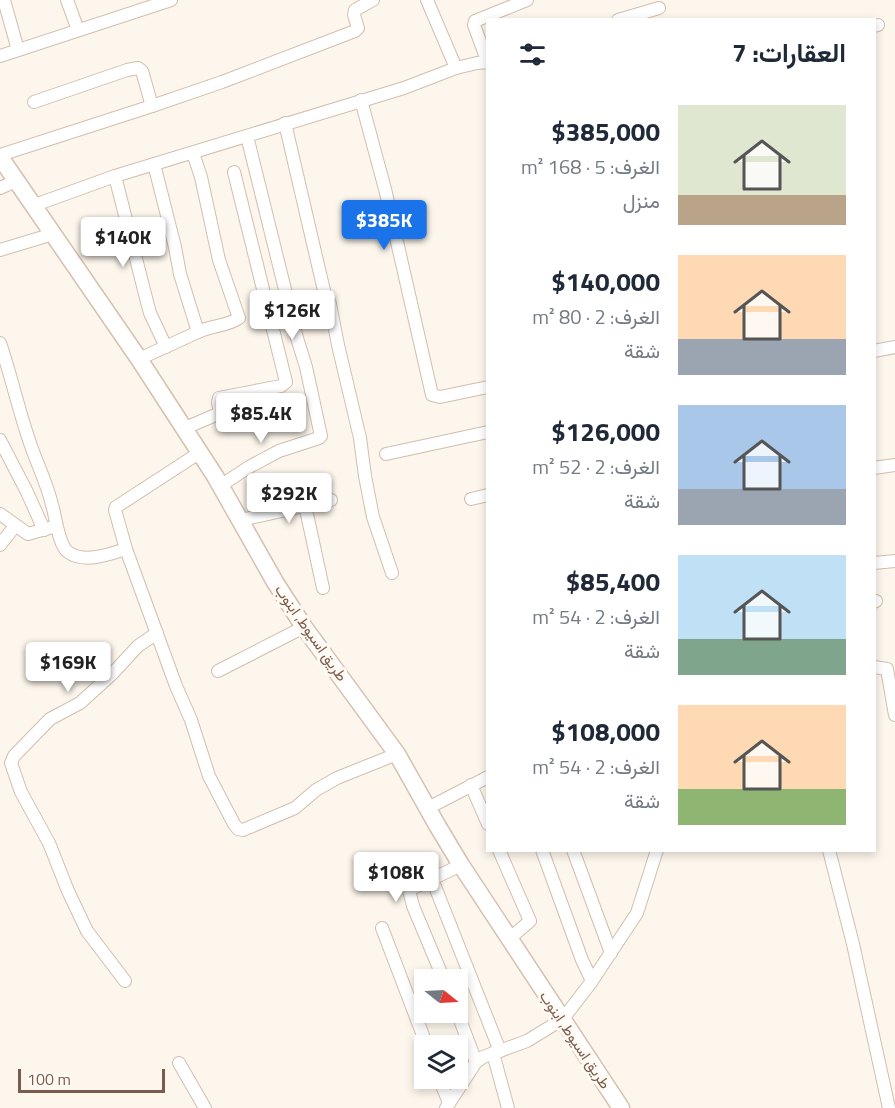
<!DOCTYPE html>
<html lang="ar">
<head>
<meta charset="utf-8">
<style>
	:root { --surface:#fff; --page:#f6f6f7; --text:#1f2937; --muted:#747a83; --accent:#1a73e8 }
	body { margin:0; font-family:"Titillium Web",Vazirmatn,sans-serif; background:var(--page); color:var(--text); direction:rtl; height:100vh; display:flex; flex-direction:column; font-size:22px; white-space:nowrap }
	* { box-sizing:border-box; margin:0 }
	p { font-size:20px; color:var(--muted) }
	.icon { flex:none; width:33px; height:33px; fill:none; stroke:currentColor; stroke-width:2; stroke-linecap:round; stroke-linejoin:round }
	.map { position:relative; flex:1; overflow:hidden; direction:ltr }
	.drawer { position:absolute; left:486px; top:18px; width:390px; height:834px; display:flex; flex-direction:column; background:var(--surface); border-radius:0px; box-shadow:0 3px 9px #0003; direction:rtl }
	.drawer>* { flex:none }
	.needle { width:39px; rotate:108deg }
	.controls { position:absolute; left:414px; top:969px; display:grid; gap:12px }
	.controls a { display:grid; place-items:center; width:54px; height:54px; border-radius:0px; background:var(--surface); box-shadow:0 3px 9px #0003; font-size:30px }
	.scale { position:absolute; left:18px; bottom:15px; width:147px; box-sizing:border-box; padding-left:6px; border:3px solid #7a5c4d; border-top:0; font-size:16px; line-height:21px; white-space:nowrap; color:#7a5c4d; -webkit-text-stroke:4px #fffaf3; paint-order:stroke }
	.price { position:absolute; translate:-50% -51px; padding:0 14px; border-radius:6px; background:#fff; color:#222; font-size:20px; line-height:39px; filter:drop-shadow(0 2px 3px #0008) }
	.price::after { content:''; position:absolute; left:50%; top:36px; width:18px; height:14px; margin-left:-9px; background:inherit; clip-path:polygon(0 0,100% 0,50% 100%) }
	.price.active { background:var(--accent); color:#fff }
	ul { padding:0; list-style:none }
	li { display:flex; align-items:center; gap:18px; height:150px; padding:0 30px }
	li span { display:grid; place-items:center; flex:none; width:168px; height:120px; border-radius:0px; color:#555 }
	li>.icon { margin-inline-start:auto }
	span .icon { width:72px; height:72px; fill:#fffc; stroke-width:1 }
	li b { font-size:26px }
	h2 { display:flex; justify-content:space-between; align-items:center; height:72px; padding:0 30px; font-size:26px }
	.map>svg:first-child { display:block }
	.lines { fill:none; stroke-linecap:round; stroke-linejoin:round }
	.street-casing { stroke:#d1beb0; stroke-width:14 }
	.secondary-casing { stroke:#d6c0b0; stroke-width:19 }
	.street { stroke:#fff; stroke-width:12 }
	.secondary { stroke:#fff; stroke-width:16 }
	.labels { text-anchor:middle; stroke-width:6; stroke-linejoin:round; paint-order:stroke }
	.street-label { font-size:15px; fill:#7a5c4d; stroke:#fffaf3 }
</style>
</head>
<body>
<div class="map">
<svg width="895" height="1108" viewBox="0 0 895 1108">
	<rect width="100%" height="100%" fill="#fdf6ec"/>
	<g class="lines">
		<g class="street-casing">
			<g id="street">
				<polyline points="4,0 18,50"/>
				<polyline points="67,0 78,30"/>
				<polyline points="427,0 456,68"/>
				<polyline points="618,20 659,8"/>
				<polyline points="874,26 878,25"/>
				<polyline points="0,56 171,0"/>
				<polyline points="488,63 474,25 475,21 527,0"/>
				<polyline points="361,100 385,189 432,395 440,397 488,387"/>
				<polyline points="34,102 127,70 138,68 142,71 152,106"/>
				<polyline points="285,123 325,295 330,304 338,345 360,438 365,476 373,517 392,573"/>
				<path d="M193 153 201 177 219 260 239 318C228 326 210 326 198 332"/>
				<polyline points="0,155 152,106 222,82 355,31 358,28 354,15 355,10 373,0"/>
				<polyline points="115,176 145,294 150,313 166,347"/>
				<polyline points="0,188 16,181"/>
				<polyline points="32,206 115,176 404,88 456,68 477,63 488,62"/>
				<polyline points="0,250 53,234"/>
				<path d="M0 343C11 375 18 408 29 440 36 462 47 483 52 505 56 517 58 544 68 552 84 564 110 554 126 549"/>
				<polyline points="874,351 895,347"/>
				<polyline points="139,359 198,332 180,274 175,247 154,164"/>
				<polyline points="183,429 220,413 218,402 219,398 281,386 286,382 234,172"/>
				<polyline points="0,440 27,492 44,530"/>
				<polyline points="199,453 116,507 115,510 126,549 176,686 191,720 209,776 234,824 238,829 243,830 295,808 316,790 337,778 397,754"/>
				<polyline points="386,454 488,432"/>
				<polyline points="874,468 895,465"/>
				<polyline points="220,486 249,467 279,451 319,438 321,436 306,367 297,338 247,136"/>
				<polyline points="471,499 488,495"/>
				<polyline points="305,505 323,588"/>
				<polyline points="0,514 28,534 53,527"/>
				<polyline points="241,520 331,500"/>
				<polyline points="0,545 15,526"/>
				<polyline points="874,563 895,561"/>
				<polyline points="874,602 876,601"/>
				<polyline points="874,667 887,669 895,715"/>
				<polyline points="218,671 304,627"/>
				<polyline points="471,785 488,824"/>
				<polyline points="428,808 488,777"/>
				<polyline points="499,850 530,921 509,939"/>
				<polyline points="542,850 582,960 592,981"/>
				<polyline points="573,850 611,953"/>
				<polyline points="829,850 853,944 889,1108"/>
				<polyline points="432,879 500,1051"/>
				<polyline points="382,928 427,1046"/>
				<polyline points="444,980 413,906 409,890 461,865"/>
				<polyline points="125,981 87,931 68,891 49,843 21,792 11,763 14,756 50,719 80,703 113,673 138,646 157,633"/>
				<polyline points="457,1012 476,1062"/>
				<polyline points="493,1053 508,1108"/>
				<polyline points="179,1063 205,1108"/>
				<polyline points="439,1078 449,1103"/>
				<polyline points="446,1108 476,1062 483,1057 527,1041 563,1019 592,981 637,913 657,850"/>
			</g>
		</g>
		<g class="secondary-casing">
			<polyline id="secondary" points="0,157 139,359 215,476 275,582 304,627 397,754 437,825 461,865 621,1108"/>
		</g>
		<use href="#street" class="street"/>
		<use href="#secondary" class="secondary"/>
	</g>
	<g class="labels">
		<g class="street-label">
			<text transform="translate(311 633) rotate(55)" y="5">طريق اسيوط, ابنوب</text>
			<text transform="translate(575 1040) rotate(56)" y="5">طريق اسيوط, ابنوب</text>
		</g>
	</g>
</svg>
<div class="controls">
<a><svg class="needle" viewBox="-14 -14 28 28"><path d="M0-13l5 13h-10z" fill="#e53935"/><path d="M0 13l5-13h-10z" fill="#747a83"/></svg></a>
<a><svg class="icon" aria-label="layers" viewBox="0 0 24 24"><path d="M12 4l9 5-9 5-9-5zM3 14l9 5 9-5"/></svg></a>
</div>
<div class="scale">100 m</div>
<b class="price active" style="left:384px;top:251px">$385K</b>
<b class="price" style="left:123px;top:268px">$140K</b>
<b class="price" style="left:292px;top:341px">$126K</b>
<b class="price" style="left:261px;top:444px">$85.4K</b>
<b class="price" style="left:289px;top:524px">$292K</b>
<b class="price" style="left:68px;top:693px">$169K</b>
<b class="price" style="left:396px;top:903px">$108K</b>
<section class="drawer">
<h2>العقارات: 7<svg class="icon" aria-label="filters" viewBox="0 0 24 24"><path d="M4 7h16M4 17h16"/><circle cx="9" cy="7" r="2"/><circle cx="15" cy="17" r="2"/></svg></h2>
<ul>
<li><span style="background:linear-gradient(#dfe7d0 75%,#b9a48a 0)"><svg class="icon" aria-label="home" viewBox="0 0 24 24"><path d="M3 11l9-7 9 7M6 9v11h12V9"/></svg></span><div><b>$385,000</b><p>الغرف: 5 · 168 m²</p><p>منزل</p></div></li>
<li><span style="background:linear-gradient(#ffd9b3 70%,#9aa5b1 0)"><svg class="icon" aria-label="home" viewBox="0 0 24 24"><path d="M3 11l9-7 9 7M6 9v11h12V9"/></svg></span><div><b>$140,000</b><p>الغرف: 2 · 80 m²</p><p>شقة</p></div></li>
<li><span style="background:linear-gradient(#a9c7e8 70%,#9aa5b1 0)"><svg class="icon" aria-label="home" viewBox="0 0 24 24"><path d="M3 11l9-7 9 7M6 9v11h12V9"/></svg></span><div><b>$126,000</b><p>الغرف: 2 · 52 m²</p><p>شقة</p></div></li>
<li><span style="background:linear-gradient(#bfe0f5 70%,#7fa58c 0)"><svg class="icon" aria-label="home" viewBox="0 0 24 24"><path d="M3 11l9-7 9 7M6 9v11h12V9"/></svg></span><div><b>$85,400</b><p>الغرف: 2 · 54 m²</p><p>شقة</p></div></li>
<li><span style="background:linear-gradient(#ffd9b3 70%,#8fb573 0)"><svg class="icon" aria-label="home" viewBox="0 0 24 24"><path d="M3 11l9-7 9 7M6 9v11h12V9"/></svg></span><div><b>$108,000</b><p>الغرف: 2 · 54 m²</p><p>شقة</p></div></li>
</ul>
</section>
</div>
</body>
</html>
